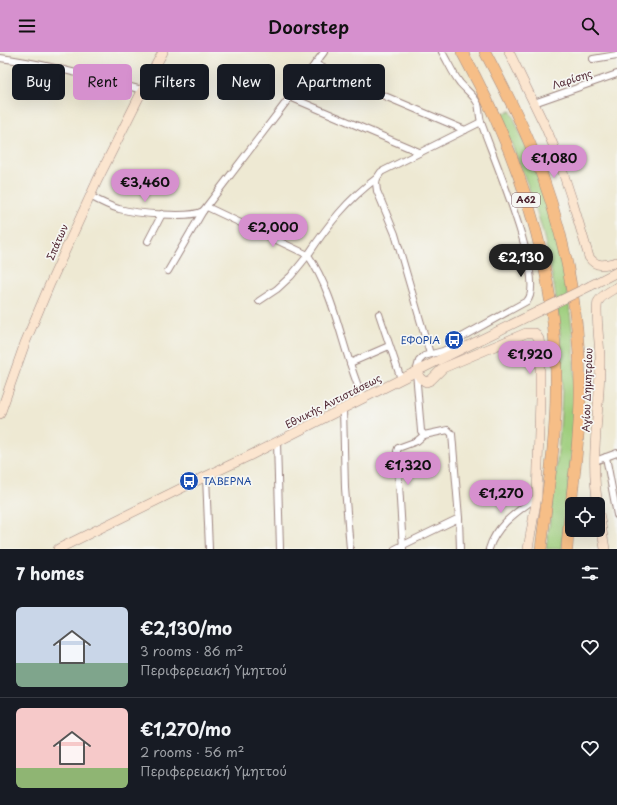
<!DOCTYPE html>
<html lang="en">
<head>
<meta charset="utf-8">
<style>
	:root { --surface:#171b24; --page:#242831; --text:#f1f3f6; --muted:#9ea1a6; --line:#363941; --accent:#d690ce }
	body { margin:0; font-family:"Playpen Sans",sans-serif; background:var(--page); color:var(--text); height:100vh; display:flex; flex-direction:column; font-size:15px; white-space:nowrap }
	* { box-sizing:border-box; margin:0 }
	p { font-size:13px; color:var(--muted) }
	.icon { flex:none; width:22px; height:22px; fill:none; stroke:currentColor; stroke-width:2; stroke-linecap:round; stroke-linejoin:round }
	.map { position:relative; height:497px; overflow:hidden }
	.details { display:flex; flex-direction:column; background:var(--surface); flex:1 }
	.details>* { flex:none }
	.top-card { position:absolute; left:12px; top:12px; width:400px; height:36px; display:flex; gap:8px }
	.fabs { position:absolute; left:565px; top:445px; display:grid; gap:8px }
	.fabs a { display:grid; place-items:center; width:40px; height:40px; border-radius:6px; background:var(--surface); box-shadow:0 4px 16px #0002; font-size:20px }
	.price { position:absolute; translate:-50% -34px; padding:0 9px; border-radius:14px; background:var(--accent); color:#111; font-size:13px; line-height:26px; filter:drop-shadow(0 1px 2px #0008) }
	.price::after { content:''; position:absolute; left:50%; top:24px; width:12px; height:9px; margin-left:-6px; background:inherit; clip-path:polygon(0 0,100% 0,50% 100%) }
	.price.active { background:#222; color:#fff }
	ul { padding:0; list-style:none }
	li { display:flex; align-items:center; gap:12px; height:100px; padding:0 16px }
	li+li { border-top:1px solid var(--line) }
	li span { display:grid; place-items:center; flex:none; width:112px; height:80px; border-radius:6px; color:#555 }
	li>.icon { margin-inline-start:auto }
	span .icon { width:48px; height:48px; fill:#fffc; stroke-width:1 }
	li b { font-size:17px }
	h2 { display:flex; justify-content:space-between; align-items:center; height:48px; padding:0 16px; font-size:17px }
	.pill { padding:0 14px; border-radius:6px; background:var(--surface); box-shadow:0 4px 16px #0002; font-size:14px; line-height:36px }
	.pill.active { background:var(--accent); color:#111 }
	header { display:flex; justify-content:space-between; align-items:center; height:52px; padding:0 16px; background:var(--accent); color:#111; font-size:18px; font-weight:600 }
	.map>svg:first-child { display:block }
	.green { fill:#9dcd7c; stroke:#747654 }
	.lines { fill:none; stroke-linecap:round; stroke-linejoin:round }
	.street-casing { stroke:#9c847f; stroke-width:8 }
	.secondary-casing { stroke:#9c847f; stroke-width:10 }
	.highway-casing { stroke:#9c847f; stroke-width:12 }
	.street { stroke:#fff; stroke-width:6 }
	.secondary { stroke:#fbe5cf; stroke-width:9 }
	.highway { stroke:#f6be87; stroke-width:11 }
	.secondary-bridge-casing { stroke:#9c847f; stroke-width:10; stroke-linecap:butt }
	.secondary-bridge { stroke:#fbe5cf; stroke-width:9 }
	.labels { text-anchor:middle; stroke-width:3.5; stroke-linejoin:round; paint-order:stroke }
	.shield { fill:#f6f6f2; stroke:#7e6067; stroke-width:1 }
	.shield-label { font-size:9px; font-weight:bold; fill:#4a1f2b }
	.street-label { font-size:10px; fill:#4a1f2b; stroke:#f6f6f2 }
	.transit-label { font-size:10px; fill:#164399; stroke:#f6f6f2; text-anchor:end }
</style>
</head>
<body>
<header><svg class="icon" aria-label="menu" viewBox="0 0 24 24"><path d="M4 6h16M4 12h16M4 18h16"/></svg>Doorstep<svg class="icon" aria-label="search" viewBox="0 0 24 24"><circle cx="10" cy="10" r="6"/><path d="M15 15l6 6"/></svg></header>
<div class="map">
<svg width="617" height="497" viewBox="0 0 617 497">
	<rect width="100%" height="100%" fill="#f6f6f2"/>
	<filter id="ink" filterUnits="userSpaceOnUse"><feTurbulence type="fractalNoise" baseFrequency=".025" numOctaves="2"/><feDisplacementMap in="SourceGraphic" scale="8" xChannelSelector="R" yChannelSelector="G"/><feConvolveMatrix kernelMatrix="1 2 1 2 8 2 1 2 1" color-interpolation-filters="sRGB"/></filter>
	<filter id="wash" filterUnits="userSpaceOnUse"><feTurbulence type="fractalNoise" baseFrequency=".012" numOctaves="4" result="noise"/><feDisplacementMap in="SourceGraphic" scale="16" xChannelSelector="R" yChannelSelector="G"/><feGaussianBlur stdDeviation="0.9" result="paint"/><feColorMatrix in="noise" values="0 0 0 0 0 0 0 0 0 0 0 0 0 0 0 0 0 1.4 0 .05"/><feComposite in="paint" operator="in"/></filter>
	<g filter="url(#wash)">
		<rect width="100%" height="100%" fill="#eee9d3"/>
		<path class="green" d="M511 59 532 109 551 166 566 227 574 292 575 371 562 497H546C553 443 561 389 562 334 563 281 554 221 540 170 529 133 514 98 499 62Z"/>
	</g>
	<g filter="url(#ink)">
		<g class="lines">
			<g class="street-casing">
				<g id="street">
					<polyline points="324,0 290,45 419,100"/>
					<path d="M442 0C448 10 453 22 460 31 466 38 474 43 478 52 480 59 479 66 482 73 491 100 547 229 527 249L460 286 451 295 443 299 424 304 419 309 416 320 421 379 424 383 448 378 452 382 459 466 460 497"/>
					<path d="M0 6C48 12 95 26 143 38"/>
					<polyline points="593,7 617,3"/>
					<polyline points="315,12 368,37 465,78"/>
					<polyline points="534,51 617,22"/>
					<path d="M90 144C99 149 109 154 119 157 134 161 190 167 203 159"/>
					<polyline points="207,155 308,203 291,224 277,237 259,249"/>
					<polyline points="148,189 162,162"/>
					<polyline points="168,219 203,159 290,45"/>
					<polyline points="379,262 401,327"/>
					<polyline points="430,302 395,182 377,139 376,131 377,126 381,120 481,70"/>
					<polyline points="350,311 389,294"/>
					<path d="M363 346C342 300 337 246 308 203 328 173 347 148 377 126"/>
					<polyline points="343,356 345,436 350,497"/>
					<polyline points="277,390 280,497"/>
					<polyline points="606,405 617,463"/>
					<polyline points="595,409 617,401"/>
					<polyline points="206,424 209,497"/>
					<polyline points="395,497 459,466"/>
					<polyline points="403,497 397,399 398,396 417,389 424,383"/>
					<path d="M489 497C496 473 518 459 537 445"/>
				</g>
			</g>
			<g class="secondary-casing">
				<g id="secondary">
					<path d="M509 0 545 74 557 102 572 148 589 205C596 216 606 213 617 210"/>
					<polyline points="590,234 617,220"/>
					<polyline points="416,320 421,327 426,330 431,328 443,316 526,281 535,281 539,287 540,294 540,346 537,445 528,497"/>
					<polyline points="0,362 25,291 49,234 98,127 146,31 163,0"/>
					<path d="M598 452C589 404 601 354 600 305 600 295 595 257 598 250 601 243 611 239 617 235"/>
					<polyline points="598,455 605,497"/>
					<polyline points="58,497 194,430 247,405 435,310 539,259"/>
				</g>
			</g>
			<g class="highway-casing">
				<g id="highway">
					<path d="M462 0C519 103 558 218 556 337 556 391 547 444 541 497"/>
					<path d="M485 0C501 30 517 61 530 92 563 171 581 258 580 343 580 395 570 446 567 497"/>
				</g>
			</g>
			<use href="#street" class="street"/>
			<use href="#secondary" class="secondary"/>
			<use href="#highway" class="highway"/>
			<g class="secondary-bridge-casing">
				<polyline id="secondary-bridge" points="539,259 590,234"/>
			</g>
			<use href="#secondary-bridge" class="secondary-bridge"/>
		</g>
	</g>
	<defs>
		<g id="bus-disc" transform="scale(1)"><circle r="9.5" fill="#1a4fb4" stroke="#f6f6f2"/><path d="M-5-6H5V4H4V6H2V4H-2V6H-4V4H-5ZM-3.5-4V0h7V-4ZM-3.5 1.2v1.5H-2V1.2ZM2 1.2v1.5H3.5V1.2Z" fill="#fff"/></g>
	</defs>
	<g fill-rule="evenodd">
		<use href="#bus-disc" x="454" y="288"/>
		<use href="#bus-disc" x="189" y="429"/>
	</g>
	<g class="labels">
		<rect class="shield" x="512" y="141" width="28" height="14" rx="3"/>
		<g class="shield-label">
			<text x="526" y="151">Α62</text>
		</g>
		<g class="street-label">
			<text transform="translate(572 27) rotate(-18)" y="4">Λαρίσης</text>
			<text transform="translate(57 190) rotate(-66)" y="4">Σπάτων</text>
			<text transform="translate(587 338) rotate(-88)" y="4">Αγίου Δημητρίου</text>
			<text transform="translate(333 349) rotate(-27)" y="4">Εθνικής Αντιστάσεως</text>
		</g>
		<g class="transit-label">
			<text x="440" y="292">ΕΦΟΡΙΑ</text>
			<text x="203" y="433" text-anchor="start">ΤΑΒΕΡΝΑ</text>
		</g>
	</g>
</svg>
<div class="fabs">
<a><svg class="icon" aria-label="locate" viewBox="0 0 24 24"><circle cx="12" cy="12" r="6"/><path d="M12 2v4M12 18v4M2 12h4M18 12h4"/></svg></a>
</div>
<b class="price" style="left:554px;top:127px">€1,080</b>
<b class="price" style="left:145px;top:151px">€3,460</b>
<b class="price" style="left:273px;top:196px">€2,000</b>
<b class="price active" style="left:521px;top:226px">€2,130</b>
<b class="price" style="left:530px;top:323px">€1,920</b>
<b class="price" style="left:408px;top:434px">€1,320</b>
<b class="price" style="left:501px;top:462px">€1,270</b>
<div class="top-card">
<a class="pill">Buy</a>
<a class="pill active">Rent</a>
<a class="pill">Filters</a>
<a class="pill">New</a>
<a class="pill">Apartment</a>
</div>
</div>
<section class="details">
<h2>7 homes<svg class="icon" aria-label="filters" viewBox="0 0 24 24"><path d="M4 7h16M4 17h16"/><circle cx="9" cy="7" r="2"/><circle cx="15" cy="17" r="2"/></svg></h2>
<ul>
<li><span style="background:linear-gradient(#c9d6e8 70%,#7fa58c 0)"><svg class="icon" aria-label="home" viewBox="0 0 24 24"><path d="M3 11l9-7 9 7M6 9v11h12V9"/></svg></span><div><b>€2,130/mo</b><p>3 rooms · 86 m²</p><p>Περιφερειακή Υμηττού</p></div><svg class="icon" aria-label="heart" viewBox="0 0 24 24"><path d="M12 20l-8-8c-3-5 5-10 8-4 3-6 11-1 8 4z"/></svg></li>
<li><span style="background:linear-gradient(#f6c9c9 75%,#8fb573 0)"><svg class="icon" aria-label="home" viewBox="0 0 24 24"><path d="M3 11l9-7 9 7M6 9v11h12V9"/></svg></span><div><b>€1,270/mo</b><p>2 rooms · 56 m²</p><p>Περιφερειακή Υμηττού</p></div><svg class="icon" aria-label="heart" viewBox="0 0 24 24"><path d="M12 20l-8-8c-3-5 5-10 8-4 3-6 11-1 8 4z"/></svg></li>
</ul>
</section>
</body>
</html>
